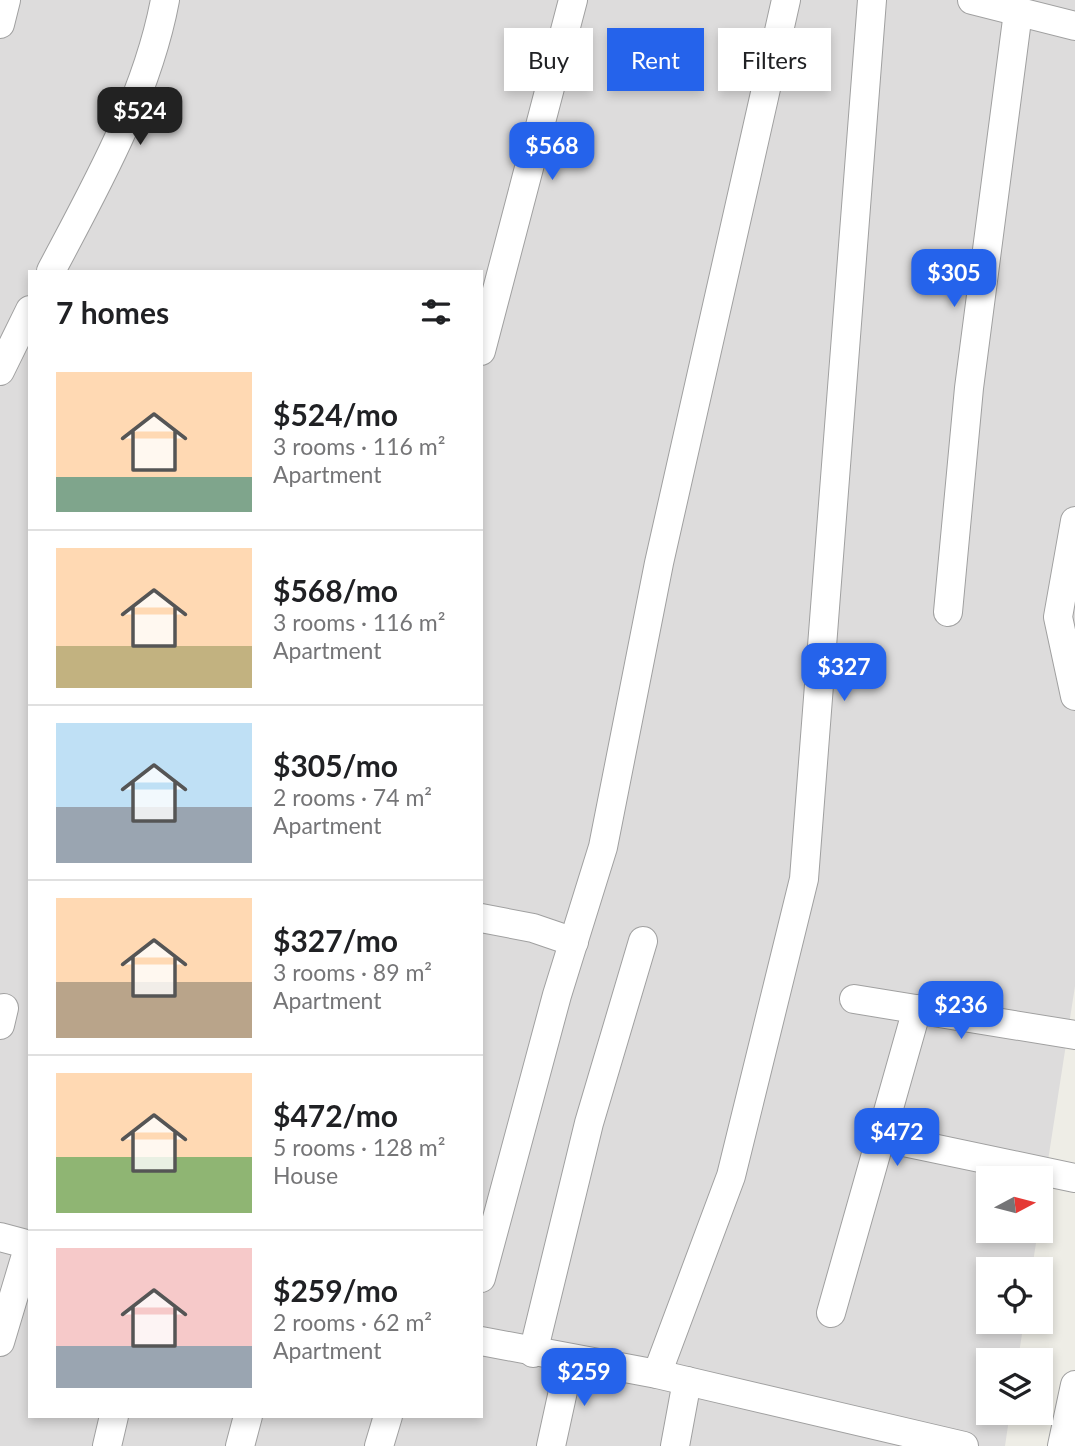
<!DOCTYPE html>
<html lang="en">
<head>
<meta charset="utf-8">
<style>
	:root { --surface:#fff; --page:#f6f6f6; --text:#202124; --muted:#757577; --line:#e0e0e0; --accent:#2563eb }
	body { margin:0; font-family:Lato,sans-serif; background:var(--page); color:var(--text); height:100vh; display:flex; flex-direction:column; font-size:26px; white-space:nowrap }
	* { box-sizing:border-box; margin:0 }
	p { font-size:23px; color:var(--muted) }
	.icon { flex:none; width:38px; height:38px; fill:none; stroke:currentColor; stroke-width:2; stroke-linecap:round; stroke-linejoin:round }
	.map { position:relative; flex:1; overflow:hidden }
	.drawer { position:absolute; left:28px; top:270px; width:455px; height:1148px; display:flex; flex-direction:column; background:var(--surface); border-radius:0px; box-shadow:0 4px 10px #0003 }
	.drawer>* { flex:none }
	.guide { position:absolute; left:504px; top:28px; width:466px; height:63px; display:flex; gap:14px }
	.needle { width:46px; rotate:83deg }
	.fabs { position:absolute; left:976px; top:1166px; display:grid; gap:14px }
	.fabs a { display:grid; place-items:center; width:77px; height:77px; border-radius:0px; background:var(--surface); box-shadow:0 4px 10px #0003; font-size:35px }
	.price { position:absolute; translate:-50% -60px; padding:0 16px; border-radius:14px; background:var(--accent); color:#fff; font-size:23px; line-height:46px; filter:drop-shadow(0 2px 4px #0008) }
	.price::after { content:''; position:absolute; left:50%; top:42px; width:21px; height:16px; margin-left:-10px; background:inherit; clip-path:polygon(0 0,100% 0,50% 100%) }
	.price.on { background:#222; color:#fff }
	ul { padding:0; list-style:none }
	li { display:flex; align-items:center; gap:21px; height:175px; padding:0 28px }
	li+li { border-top:2px solid var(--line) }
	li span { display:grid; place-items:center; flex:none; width:196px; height:140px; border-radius:0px; color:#555 }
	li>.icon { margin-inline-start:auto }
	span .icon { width:84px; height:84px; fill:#fffc; stroke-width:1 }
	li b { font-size:30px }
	h2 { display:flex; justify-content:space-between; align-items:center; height:84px; padding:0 28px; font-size:30px }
	.tag { padding:0 24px; border-radius:0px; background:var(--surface); box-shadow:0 4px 10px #0003; font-size:24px; line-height:63px }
	.tag.on { background:var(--accent); color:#fff }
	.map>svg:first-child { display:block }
	.residential { fill:#dddcdc; fill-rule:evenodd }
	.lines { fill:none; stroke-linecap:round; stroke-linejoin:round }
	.minor-casing { stroke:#a0a0a0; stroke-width:30 }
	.minor { stroke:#fff; stroke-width:28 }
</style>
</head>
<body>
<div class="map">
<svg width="1075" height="1446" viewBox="0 0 1075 1446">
	<rect width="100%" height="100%" fill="#eeede6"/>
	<path class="residential" d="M0 0H1075V986L1041 1206V1178H989V1230H1038L1032 1269H989V1321H1024L1018 1360H989V1412H1010L1005 1446H0ZM30 271H481V1416H30Z"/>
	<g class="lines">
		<g class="minor-casing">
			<g id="minor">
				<polyline points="972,0 1075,26"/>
				<polyline points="0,24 6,0"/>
				<path d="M51 271C96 186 147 96 165 0"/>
				<polyline points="481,351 573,0"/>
				<polyline points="0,371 30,310"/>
				<polyline points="1075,521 1058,617 1075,696"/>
				<polyline points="948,612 969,388 1018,12"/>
				<polyline points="481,918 533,928 574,942"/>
				<polyline points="854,999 1075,1035"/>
				<polyline points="0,1025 4,1008"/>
				<polyline points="880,1137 1075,1178"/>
				<polyline points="0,1237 30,1245"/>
				<polyline points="481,1278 557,995 603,847 659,563 786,0"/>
				<polyline points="831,1313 917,1009"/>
				<polyline points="481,1341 657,1374 964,1446"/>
				<polyline points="0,1342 29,1245"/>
				<polyline points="533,1353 589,1123 643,941"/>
				<polyline points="657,1374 731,1176 804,879 872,0"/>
				<polyline points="107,1446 114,1416"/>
				<polyline points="240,1446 248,1416"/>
				<polyline points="379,1446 388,1416"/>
				<polyline points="551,1446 570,1359"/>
				<polyline points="675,1446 687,1381"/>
				<polyline points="1062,1446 1075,1385"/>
			</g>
		</g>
		<use href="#minor" class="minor"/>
	</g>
</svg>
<div class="fabs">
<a><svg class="needle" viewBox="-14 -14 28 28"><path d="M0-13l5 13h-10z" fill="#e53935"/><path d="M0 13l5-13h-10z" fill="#757577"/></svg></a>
<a><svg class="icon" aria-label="locate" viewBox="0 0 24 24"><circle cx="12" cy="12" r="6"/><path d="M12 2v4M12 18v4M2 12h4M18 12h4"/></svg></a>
<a><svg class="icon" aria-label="layers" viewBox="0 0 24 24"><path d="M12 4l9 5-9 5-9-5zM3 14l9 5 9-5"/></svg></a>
</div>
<b class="price on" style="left:140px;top:147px">$524</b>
<b class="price" style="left:552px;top:182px">$568</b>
<b class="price" style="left:954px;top:309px">$305</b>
<b class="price" style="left:844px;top:703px">$327</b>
<b class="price" style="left:961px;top:1041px">$236</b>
<b class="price" style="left:897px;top:1168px">$472</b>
<b class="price" style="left:584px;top:1408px">$259</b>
<div class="guide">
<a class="tag">Buy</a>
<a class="tag on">Rent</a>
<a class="tag">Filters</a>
</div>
<section class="drawer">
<h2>7 homes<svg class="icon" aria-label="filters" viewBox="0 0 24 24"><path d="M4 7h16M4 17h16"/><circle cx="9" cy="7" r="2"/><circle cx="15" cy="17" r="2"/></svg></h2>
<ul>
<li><span style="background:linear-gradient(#ffd9b3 75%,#7fa58c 0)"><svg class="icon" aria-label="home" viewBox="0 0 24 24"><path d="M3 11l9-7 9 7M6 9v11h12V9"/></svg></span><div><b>$524/mo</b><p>3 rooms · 116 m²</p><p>Apartment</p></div></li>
<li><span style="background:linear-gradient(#ffd9b3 70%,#c2b280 0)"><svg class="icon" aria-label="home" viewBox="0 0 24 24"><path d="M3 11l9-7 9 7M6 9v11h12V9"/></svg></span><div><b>$568/mo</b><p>3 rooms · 116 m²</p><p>Apartment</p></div></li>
<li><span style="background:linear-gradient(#bfe0f5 60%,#9aa5b1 0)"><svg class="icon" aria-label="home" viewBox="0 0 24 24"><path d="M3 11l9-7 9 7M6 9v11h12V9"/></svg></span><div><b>$305/mo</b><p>2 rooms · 74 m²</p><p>Apartment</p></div></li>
<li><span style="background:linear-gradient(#ffd9b3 60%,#b9a48a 0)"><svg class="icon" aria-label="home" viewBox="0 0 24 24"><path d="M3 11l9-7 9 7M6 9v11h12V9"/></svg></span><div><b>$327/mo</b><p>3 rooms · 89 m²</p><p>Apartment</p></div></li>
<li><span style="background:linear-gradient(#ffd9b3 60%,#8fb573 0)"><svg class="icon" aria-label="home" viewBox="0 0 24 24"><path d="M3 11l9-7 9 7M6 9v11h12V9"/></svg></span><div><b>$472/mo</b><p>5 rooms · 128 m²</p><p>House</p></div></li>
<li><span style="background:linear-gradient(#f6c9c9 70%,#9aa5b1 0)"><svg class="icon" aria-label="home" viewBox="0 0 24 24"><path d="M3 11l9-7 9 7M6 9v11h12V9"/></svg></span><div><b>$259/mo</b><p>2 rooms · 62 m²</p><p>Apartment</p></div></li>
</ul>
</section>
</div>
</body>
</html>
